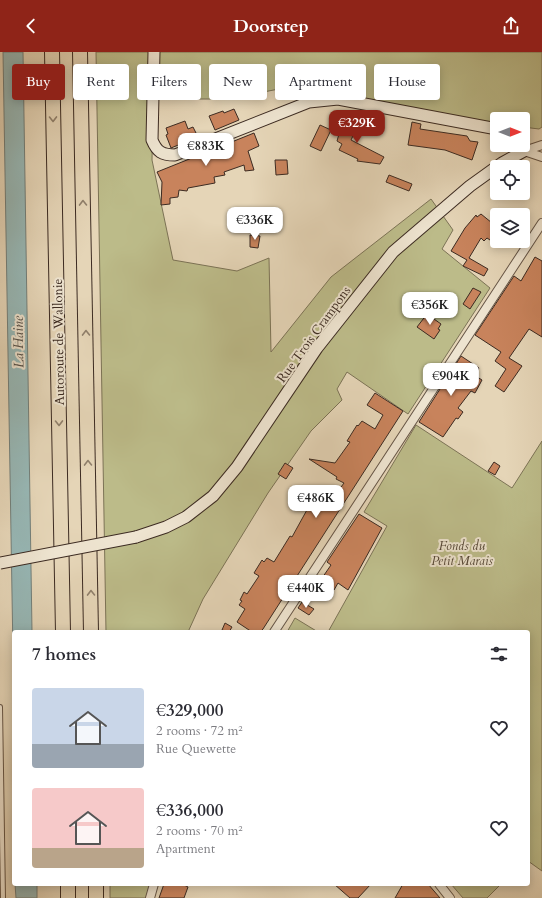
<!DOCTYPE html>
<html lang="en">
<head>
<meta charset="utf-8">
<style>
	:root { --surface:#fff; --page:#f2f2f3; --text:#2b2b33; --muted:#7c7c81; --accent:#8f2418 }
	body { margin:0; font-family:Cardo,serif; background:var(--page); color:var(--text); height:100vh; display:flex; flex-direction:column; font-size:15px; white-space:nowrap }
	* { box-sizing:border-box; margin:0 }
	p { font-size:13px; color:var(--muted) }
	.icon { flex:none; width:22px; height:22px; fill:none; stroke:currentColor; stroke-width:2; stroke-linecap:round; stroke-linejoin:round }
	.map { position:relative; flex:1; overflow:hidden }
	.side { position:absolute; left:12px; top:578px; width:518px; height:256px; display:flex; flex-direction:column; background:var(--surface); border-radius:4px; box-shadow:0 2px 10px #0003 }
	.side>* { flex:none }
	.hud { position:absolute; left:12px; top:12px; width:518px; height:36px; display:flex; gap:8px }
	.needle { width:26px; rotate:90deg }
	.tools { position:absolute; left:490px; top:60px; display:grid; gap:8px }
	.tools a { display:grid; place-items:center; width:40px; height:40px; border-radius:4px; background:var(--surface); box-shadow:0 2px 10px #0003; font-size:20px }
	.price { position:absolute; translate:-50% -34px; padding:0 9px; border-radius:8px; background:#fff; color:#222; font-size:13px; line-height:26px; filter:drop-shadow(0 1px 2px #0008) }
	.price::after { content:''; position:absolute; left:50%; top:24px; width:12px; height:9px; margin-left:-6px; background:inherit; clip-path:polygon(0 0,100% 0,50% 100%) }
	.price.selected { background:var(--accent); color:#fff }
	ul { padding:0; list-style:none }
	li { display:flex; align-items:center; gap:12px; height:100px; padding:0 20px }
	li span { display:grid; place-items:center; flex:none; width:112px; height:80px; border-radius:4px; color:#555 }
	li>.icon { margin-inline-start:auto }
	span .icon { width:48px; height:48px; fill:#fffc; stroke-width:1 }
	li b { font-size:17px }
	h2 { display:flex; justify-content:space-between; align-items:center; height:48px; padding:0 20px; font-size:17px }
	.chip { padding:0 14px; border-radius:4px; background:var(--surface); box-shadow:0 2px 10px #0003; font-size:14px; line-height:36px }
	.chip.selected { background:var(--accent); color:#fff }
	header { display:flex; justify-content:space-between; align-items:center; height:52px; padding:0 20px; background:var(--accent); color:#fff; font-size:18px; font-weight:700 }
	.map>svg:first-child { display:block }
	.green { fill:#bcbb89; stroke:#7c7356 }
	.water { fill:#97b7b5; stroke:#737f7a }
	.building { fill:#c8835c; stroke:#3c2b22 }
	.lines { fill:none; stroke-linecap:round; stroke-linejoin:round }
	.lane-casing { stroke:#665647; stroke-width:6 }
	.street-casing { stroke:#665647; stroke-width:10 }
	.secondary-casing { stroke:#3c2b22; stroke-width:13 }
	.highway-casing { stroke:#3c2b22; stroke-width:16 }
	.lane { stroke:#eee4d0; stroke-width:4 }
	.street { stroke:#eee4d0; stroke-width:8 }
	.secondary { stroke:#eee4d0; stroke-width:11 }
	.highway { stroke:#e5d5b7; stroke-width:14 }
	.secondary-bridge-casing { stroke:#3c2b22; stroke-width:13; stroke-linecap:butt }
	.secondary-bridge { stroke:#eee4d0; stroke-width:11 }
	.oneway { stroke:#90806c }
	.labels { text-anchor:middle; stroke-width:4; stroke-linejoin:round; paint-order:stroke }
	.street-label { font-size:13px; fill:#3c2b22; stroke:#eee4d0 }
	.park-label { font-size:13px; font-style:italic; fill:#564837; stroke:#eee4d0 }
	.water-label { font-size:14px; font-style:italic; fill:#534e47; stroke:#eee4d0 }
</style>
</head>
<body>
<header><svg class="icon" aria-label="back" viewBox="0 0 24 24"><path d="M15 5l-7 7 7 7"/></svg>Doorstep<svg class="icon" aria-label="share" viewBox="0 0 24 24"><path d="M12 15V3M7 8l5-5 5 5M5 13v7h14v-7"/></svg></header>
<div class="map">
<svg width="542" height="846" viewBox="0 0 542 846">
	<rect width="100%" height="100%" fill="#e5d5b7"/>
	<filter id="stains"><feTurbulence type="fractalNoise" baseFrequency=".005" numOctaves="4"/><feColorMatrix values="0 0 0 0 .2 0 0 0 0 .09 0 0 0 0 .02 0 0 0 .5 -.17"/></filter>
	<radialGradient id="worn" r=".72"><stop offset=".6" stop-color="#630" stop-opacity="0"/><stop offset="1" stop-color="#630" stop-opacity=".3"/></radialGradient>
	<g class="green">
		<polygon points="96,0 154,0 152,108 173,208 237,219 269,206 271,300 331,225 431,147 453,178 442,197 490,236 408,362 347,320 337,337 342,348 311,379 268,441 203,547 188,580 106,580"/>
		<polygon points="156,0 542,0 542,75 539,77 523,75 523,67 497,67 497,77 338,47 309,50 294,34 228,47 154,47"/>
		<polygon points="416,373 512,436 542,389 542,819 528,809 528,580 328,580 387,474 364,460"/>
		<polygon points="295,566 318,580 287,580"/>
		<polygon points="110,832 154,832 150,846 110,846"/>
		<polygon points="451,832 501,832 487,846 463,846"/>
	</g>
	<g class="water">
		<polygon points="3,0 23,0 32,580 14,580 14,662"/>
		<polygon points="15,832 37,832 37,846 16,846"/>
	</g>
	<g class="building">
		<polygon points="234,57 239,68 215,78 209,64 223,59 224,61"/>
		<polygon points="354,62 363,63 351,88 384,105 380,112 357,109 358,107 339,98 342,92 337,89 339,82 343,83"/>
		<polygon points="185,69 188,77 193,75 198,85 171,96 166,83 168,82 166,76"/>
		<polygon points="412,70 421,72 420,77 467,84 470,89 478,90 472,108 445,98 408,93"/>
		<polygon points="320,73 331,78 321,99 310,94"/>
		<polygon points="254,81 259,94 248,99 254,118 245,119 244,113 224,120 225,123 214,125 215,131 188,136 187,139 179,138 178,145 170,146 170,152 161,153 162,130 157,120"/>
		<polygon points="275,108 287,108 288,122 276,123"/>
		<polygon points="389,123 412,132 409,139 386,130"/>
		<polygon points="481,162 497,175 497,179 490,188 487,186 484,189 481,186 469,206 488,217 484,224 463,214 467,208 451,199 465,176 476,163 477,165"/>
		<polygon points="250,183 260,184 258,196 250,195"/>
		<polygon points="535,205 542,209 542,285 529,277 509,306 522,314 504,340 495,334 506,317 495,309 501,300 475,283 514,224 521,229"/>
		<polygon points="473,236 481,240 470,257 463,252"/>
		<polygon points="427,262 441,272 438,277 440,278 434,287 417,275"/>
		<polygon points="461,304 479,316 474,323 482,328 475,341 471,339 458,356 463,360 458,367 456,366 443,385 419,370"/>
		<polygon points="375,341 403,359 263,577 260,580 252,580 237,570 245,557 239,553 242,549 240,548 244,540 247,542 259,524 254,521 262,508 264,510 267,506 274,510 290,484 292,485 308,456 309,452 306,451 316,437 333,446 344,431 336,427 337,425 309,407 335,411 350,390 347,389 357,373 358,374 362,369 375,377 383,363 367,353"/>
		<polygon points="494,410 500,414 495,423 488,419"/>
		<polygon points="285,411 293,416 286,427 278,422"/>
		<polygon points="359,462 382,476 348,538 338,531 334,538 320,529 331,513 327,510"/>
		<polygon points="302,550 314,557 309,563 298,556"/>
		<polygon points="225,571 232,575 229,580 222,578"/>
		<polygon points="164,832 184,832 184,833 188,835 184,846 159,846"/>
		<polygon points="334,832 371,832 358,846 350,846"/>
		<polygon points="403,832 428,832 440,846 395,846"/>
	</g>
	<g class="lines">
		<g class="lane-casing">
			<polyline id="lane" points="0,655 3,846"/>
		</g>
		<g class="street-casing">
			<g id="street">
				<polyline points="524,99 542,105"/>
				<polyline points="524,99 542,93"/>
				<polyline points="274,580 542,171"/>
				<polyline points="439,832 450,846"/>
				<polyline points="150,846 154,832"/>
			</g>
		</g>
		<g class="secondary-casing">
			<g id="secondary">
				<path d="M154 0 152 88C157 100 162 103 175 103L309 50 338 47 497 77"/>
				<polyline points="136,485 166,475 186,465 213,444 237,415 317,296 393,200 470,134 502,111 524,99 519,93"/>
			</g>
		</g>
		<g class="highway-casing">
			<g id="highway">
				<polyline points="52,0 63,580"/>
				<polyline points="80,0 91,580"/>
				<polyline points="68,832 68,846"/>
				<polyline points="96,832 96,846"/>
			</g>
		</g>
		<use href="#lane" class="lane"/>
		<use href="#street" class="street"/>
		<use href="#secondary" class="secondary"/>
		<use href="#highway" class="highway"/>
		<g class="secondary-bridge-casing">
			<polyline id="secondary-bridge" points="0,511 136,485"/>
		</g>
		<use href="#secondary-bridge" class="secondary-bridge"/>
	</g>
	<defs><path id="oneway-chevron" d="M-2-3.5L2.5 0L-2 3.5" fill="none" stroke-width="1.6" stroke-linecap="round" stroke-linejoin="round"/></defs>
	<g class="oneway">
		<use href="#oneway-chevron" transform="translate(53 67) rotate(89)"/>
		<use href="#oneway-chevron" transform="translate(83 151) rotate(-91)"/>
		<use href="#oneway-chevron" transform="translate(86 281) rotate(-91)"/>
		<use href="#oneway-chevron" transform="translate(59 371) rotate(89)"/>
		<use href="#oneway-chevron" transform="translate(88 411) rotate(-91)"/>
		<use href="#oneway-chevron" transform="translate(91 541) rotate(-91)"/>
	</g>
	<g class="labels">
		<g class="street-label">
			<text transform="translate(313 282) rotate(-54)" y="5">Rue Trois Crampons</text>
			<text transform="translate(58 290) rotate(-91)" y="5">Autoroute de Wallonie</text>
		</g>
		<g class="park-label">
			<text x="462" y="498">Fonds du<tspan x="462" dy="15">Petit Marais</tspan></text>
		</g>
		<g class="water-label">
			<text transform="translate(18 290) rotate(-91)" y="5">La Haine</text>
		</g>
	</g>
	<rect width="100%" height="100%" filter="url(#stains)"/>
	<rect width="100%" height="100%" fill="url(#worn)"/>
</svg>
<div class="tools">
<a><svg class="needle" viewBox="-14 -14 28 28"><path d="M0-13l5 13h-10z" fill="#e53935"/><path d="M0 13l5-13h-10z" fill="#7c7c81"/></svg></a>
<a><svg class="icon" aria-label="locate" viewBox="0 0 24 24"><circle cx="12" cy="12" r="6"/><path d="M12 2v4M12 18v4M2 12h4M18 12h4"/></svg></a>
<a><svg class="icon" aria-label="layers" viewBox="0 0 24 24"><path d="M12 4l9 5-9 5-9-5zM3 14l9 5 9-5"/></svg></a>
</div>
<b class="price selected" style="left:357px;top:92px">€329K</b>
<b class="price" style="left:206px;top:115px">€883K</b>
<b class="price" style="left:255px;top:189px">€336K</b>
<b class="price" style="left:430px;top:274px">€356K</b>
<b class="price" style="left:451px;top:345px">€904K</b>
<b class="price" style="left:316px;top:467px">€486K</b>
<b class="price" style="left:306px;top:557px">€440K</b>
<div class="hud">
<a class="chip selected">Buy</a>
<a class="chip">Rent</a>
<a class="chip">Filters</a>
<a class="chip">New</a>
<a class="chip">Apartment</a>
<a class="chip">House</a>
</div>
<section class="side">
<h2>7 homes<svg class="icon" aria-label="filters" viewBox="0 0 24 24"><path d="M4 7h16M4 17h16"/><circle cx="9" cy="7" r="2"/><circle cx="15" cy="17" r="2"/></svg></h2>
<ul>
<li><span style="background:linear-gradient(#c9d6e8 70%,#9aa5b1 0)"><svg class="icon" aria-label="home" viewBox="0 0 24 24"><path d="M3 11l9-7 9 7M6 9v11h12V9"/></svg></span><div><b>€329,000</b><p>2 rooms · 72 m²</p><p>Rue Quewette</p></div><svg class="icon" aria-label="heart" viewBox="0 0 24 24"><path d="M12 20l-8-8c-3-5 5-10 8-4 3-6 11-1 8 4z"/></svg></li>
<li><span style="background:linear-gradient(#f6c9c9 75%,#b9a48a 0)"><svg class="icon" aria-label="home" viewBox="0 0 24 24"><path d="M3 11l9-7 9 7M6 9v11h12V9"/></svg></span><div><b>€336,000</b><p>2 rooms · 70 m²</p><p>Apartment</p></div><svg class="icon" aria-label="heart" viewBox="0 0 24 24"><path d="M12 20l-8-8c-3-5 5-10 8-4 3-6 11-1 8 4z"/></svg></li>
</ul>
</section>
</div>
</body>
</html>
